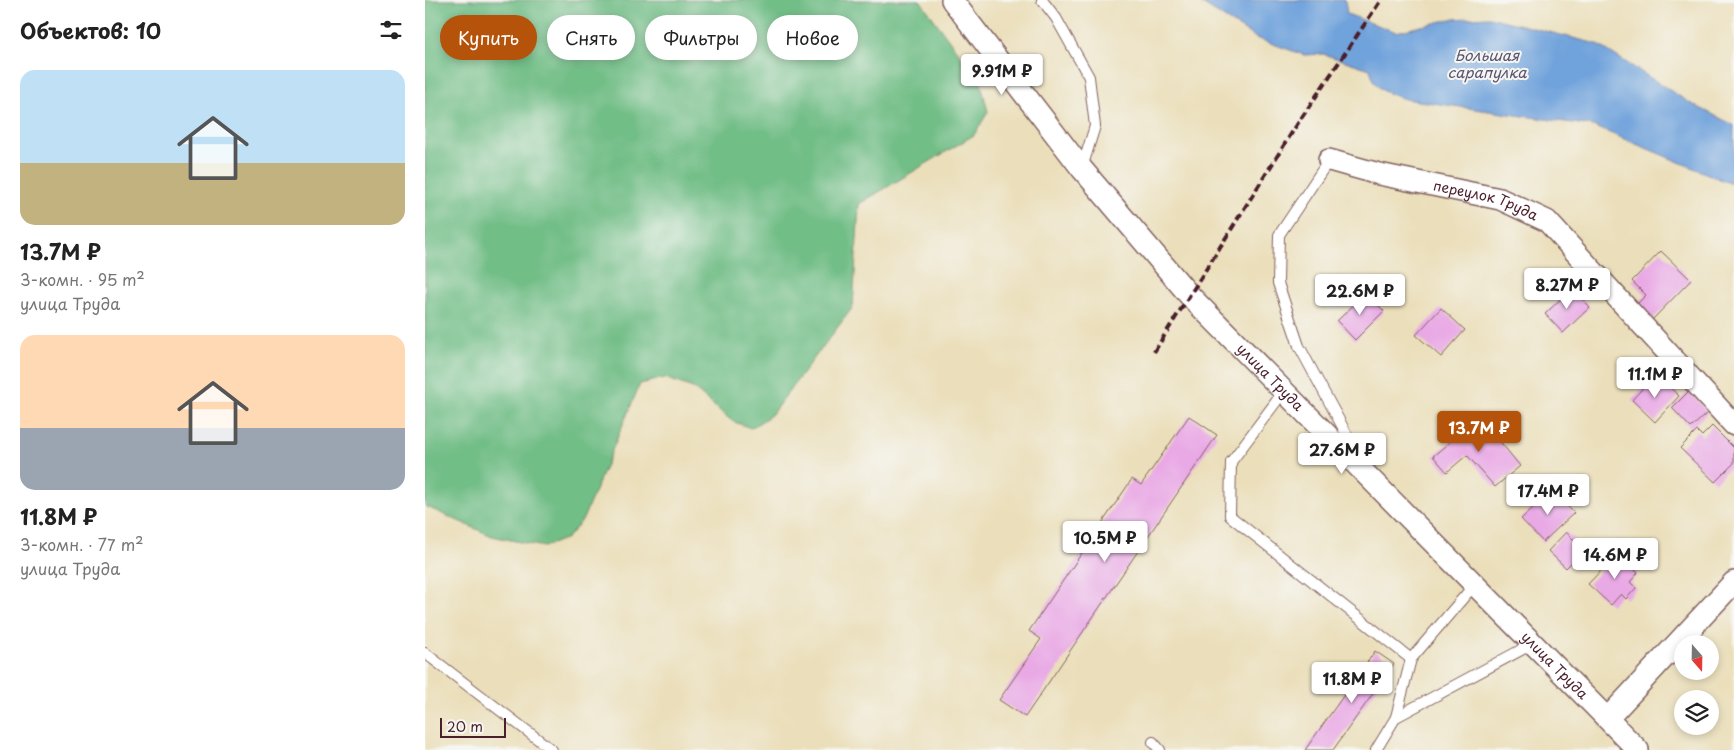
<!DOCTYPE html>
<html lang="ru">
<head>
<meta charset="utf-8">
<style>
	:root { --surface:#fff; --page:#f2f2f2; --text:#222; --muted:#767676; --accent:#b45309 }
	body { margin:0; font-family:"Playpen Sans",sans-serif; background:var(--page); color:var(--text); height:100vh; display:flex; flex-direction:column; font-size:19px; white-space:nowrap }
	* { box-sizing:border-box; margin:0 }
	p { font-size:16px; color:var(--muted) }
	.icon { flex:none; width:28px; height:28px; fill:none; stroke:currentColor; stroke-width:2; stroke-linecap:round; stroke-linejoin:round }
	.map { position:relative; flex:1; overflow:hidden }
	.details { display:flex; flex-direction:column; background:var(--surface); width:425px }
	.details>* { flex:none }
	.banner { position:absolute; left:15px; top:15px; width:475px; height:45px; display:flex; gap:10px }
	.needle { width:32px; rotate:160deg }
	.controls { position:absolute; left:1249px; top:635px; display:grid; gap:10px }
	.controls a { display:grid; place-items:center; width:45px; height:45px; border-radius:50%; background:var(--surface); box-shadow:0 2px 8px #0003; font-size:25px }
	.scale { position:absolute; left:15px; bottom:12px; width:66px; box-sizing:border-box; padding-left:5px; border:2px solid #4a1f2b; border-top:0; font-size:14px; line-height:18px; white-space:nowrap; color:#4a1f2b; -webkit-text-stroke:4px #f6f6f2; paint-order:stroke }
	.price { position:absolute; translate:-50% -42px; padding:0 11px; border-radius:5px; background:#fff; color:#222; font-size:16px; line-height:32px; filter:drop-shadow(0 1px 2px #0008) }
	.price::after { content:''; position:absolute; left:50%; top:30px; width:15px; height:11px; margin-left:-8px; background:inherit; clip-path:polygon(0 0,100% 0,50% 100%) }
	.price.active { background:var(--accent); color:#fff }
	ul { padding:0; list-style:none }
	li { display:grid; align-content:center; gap:10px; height:265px; padding:0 20px }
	li span { display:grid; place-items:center; height:155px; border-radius:15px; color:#555 }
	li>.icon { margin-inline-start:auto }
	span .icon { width:90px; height:90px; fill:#fffc; stroke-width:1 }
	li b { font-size:21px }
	h2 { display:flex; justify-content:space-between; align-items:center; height:60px; padding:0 20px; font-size:21px }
	.tag { padding:0 18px; border-radius:22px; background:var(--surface); box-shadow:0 2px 8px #0003; font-size:18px; line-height:45px }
	.tag.active { background:var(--accent); color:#fff }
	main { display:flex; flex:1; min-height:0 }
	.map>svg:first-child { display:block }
	.forest { fill:#72be87; stroke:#5e6e59 }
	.water { fill:#70a2db; stroke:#5d6083 }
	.building { fill:#e9a9e5 }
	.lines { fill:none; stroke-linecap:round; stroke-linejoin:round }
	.lane-casing { stroke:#82625d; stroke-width:12 }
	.street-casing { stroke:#82625d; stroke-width:24 }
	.lane { stroke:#fff; stroke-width:10 }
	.street { stroke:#fff; stroke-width:21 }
	.rail { stroke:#4a1f2b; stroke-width:4; stroke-dasharray:8 4; stroke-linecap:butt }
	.labels { text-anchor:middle; stroke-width:4; stroke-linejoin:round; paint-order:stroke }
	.street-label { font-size:14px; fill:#4a1f2b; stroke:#f6f6f2 }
	.water-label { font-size:15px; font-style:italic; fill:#595371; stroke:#f6f6f2 }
</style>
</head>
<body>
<main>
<section class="details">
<h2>Объектов: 10<svg class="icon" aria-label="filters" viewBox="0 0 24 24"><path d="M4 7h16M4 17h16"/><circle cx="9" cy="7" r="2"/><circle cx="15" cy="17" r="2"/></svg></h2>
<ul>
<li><span style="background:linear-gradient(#bfe0f5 60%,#c2b280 0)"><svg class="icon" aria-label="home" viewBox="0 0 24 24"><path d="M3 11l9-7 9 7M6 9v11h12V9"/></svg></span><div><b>13.7M ₽</b><p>3-комн. · 95 m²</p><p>улица Труда</p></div></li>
<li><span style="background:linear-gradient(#ffd9b3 60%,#9aa5b1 0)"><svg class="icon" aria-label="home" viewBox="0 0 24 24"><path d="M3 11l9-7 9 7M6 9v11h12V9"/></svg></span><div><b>11.8M ₽</b><p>3-комн. · 77 m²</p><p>улица Труда</p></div></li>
</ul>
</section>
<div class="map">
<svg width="1309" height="750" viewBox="0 0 1309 750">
	<rect width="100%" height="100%" fill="#f6f6f2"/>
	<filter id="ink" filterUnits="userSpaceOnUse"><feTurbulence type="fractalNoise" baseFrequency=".02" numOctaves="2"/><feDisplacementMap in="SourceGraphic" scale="10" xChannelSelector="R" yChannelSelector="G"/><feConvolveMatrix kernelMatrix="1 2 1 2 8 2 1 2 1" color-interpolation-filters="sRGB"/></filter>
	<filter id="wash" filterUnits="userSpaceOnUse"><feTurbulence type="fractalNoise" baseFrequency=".0096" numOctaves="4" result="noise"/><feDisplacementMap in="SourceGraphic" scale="20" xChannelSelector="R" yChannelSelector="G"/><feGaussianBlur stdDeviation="1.12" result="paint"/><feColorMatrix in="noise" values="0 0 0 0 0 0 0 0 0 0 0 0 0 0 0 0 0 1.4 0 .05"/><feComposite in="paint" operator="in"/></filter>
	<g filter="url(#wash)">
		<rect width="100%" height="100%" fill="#ebdfbb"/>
		<polygon class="forest" points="0,0 495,0 556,84 563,112 549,135 434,204 428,307 346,415 326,428 307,421 268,388 240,378 215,384 158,519 142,538 119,547 67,536 0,506"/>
		<path class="water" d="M771 0H920L922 14 971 32 1026 19 1064 17 1172 44 1265 103 1309 125V185L1168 126 980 99C960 92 951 92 945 69L898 54 879 55 831 38Z"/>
		<g id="blocks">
			<g class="building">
				<polygon points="1236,251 1266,280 1226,321 1210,306 1221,295 1207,281"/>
				<polygon points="1147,288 1165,307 1138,333 1120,314"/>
				<polygon points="941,293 959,311 930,340 912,321"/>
				<polygon points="1016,308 1040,330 1016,357 991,335"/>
				<polygon points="1225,380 1232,386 1237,380 1254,396 1230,422 1207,400"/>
				<polygon points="1264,391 1283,412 1266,428 1247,408"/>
				<polygon points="764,416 792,435 600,717 574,700 616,639 604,631 707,479 716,485"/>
				<polygon points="1055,417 1095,466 1070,487 1042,455 1022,472 1008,456"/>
				<polygon points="1287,426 1309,448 1309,463 1290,482 1255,448 1272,431 1277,436"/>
				<polygon points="1127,490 1149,513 1118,542 1096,519"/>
				<polygon points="1141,532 1159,550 1141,568 1123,551"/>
				<polygon points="1192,554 1213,573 1205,582 1211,588 1201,599 1196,594 1186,605 1163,584"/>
				<polygon points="950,651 969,664 908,750 880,750"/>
			</g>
		</g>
	</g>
	<g filter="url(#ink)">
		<use href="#blocks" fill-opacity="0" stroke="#82625d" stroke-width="1"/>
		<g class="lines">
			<g class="lane-casing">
				<g id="lane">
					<polyline points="617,0 631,18 664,77 670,126 657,168"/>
					<polyline points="904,160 854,235 853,283 874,346 935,459"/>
					<polyline points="859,391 806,462 805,516 986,659 971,717 951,750"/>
					<polyline points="0,653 127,750"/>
					<polyline points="986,659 1050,584"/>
					<polyline points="971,717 1109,643"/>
					<polyline points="728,742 735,750"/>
				</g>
			</g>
			<g class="street-casing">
				<g id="street">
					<path id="s1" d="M527 0 657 169 765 296 1213 750"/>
					<path id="s2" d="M904 160 954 174 1075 199 1122 221 1309 425"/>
					<polyline points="1183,718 1309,582"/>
				</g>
			</g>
			<use href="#lane" class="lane"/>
			<use href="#street" class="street"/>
			<polyline class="rail" points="729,352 873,123 956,0"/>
		</g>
	</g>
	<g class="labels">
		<g class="street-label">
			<text dy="5" stroke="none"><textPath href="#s2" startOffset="162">переулок Труда</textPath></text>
			<text dy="5" stroke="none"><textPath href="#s1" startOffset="494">улица Труда</textPath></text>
			<text dy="5" stroke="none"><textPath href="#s1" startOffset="899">улица Труда</textPath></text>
		</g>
		<g class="water-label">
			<text x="1062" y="61">Большая<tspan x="1062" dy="17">сарапулка</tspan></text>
		</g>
	</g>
</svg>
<div class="controls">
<a><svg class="needle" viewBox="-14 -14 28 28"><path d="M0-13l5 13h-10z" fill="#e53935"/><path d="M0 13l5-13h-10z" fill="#767676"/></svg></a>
<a><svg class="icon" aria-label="layers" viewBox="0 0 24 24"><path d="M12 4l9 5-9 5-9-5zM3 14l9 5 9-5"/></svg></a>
</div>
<div class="scale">20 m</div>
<b class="price" style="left:577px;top:96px">9.91M ₽</b>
<b class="price" style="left:1142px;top:310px">8.27M ₽</b>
<b class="price" style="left:935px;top:316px">22.6M ₽</b>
<b class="price" style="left:1230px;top:399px">11.1M ₽</b>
<b class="price active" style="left:1054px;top:453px">13.7M ₽</b>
<b class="price" style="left:917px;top:475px">27.6M ₽</b>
<b class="price" style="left:1123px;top:516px">17.4M ₽</b>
<b class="price" style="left:680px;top:563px">10.5M ₽</b>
<b class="price" style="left:1190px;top:580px">14.6M ₽</b>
<b class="price" style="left:927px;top:704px">11.8M ₽</b>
<div class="banner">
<a class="tag active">Купить</a>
<a class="tag">Снять</a>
<a class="tag">Фильтры</a>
<a class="tag">Новое</a>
</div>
</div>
</main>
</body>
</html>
